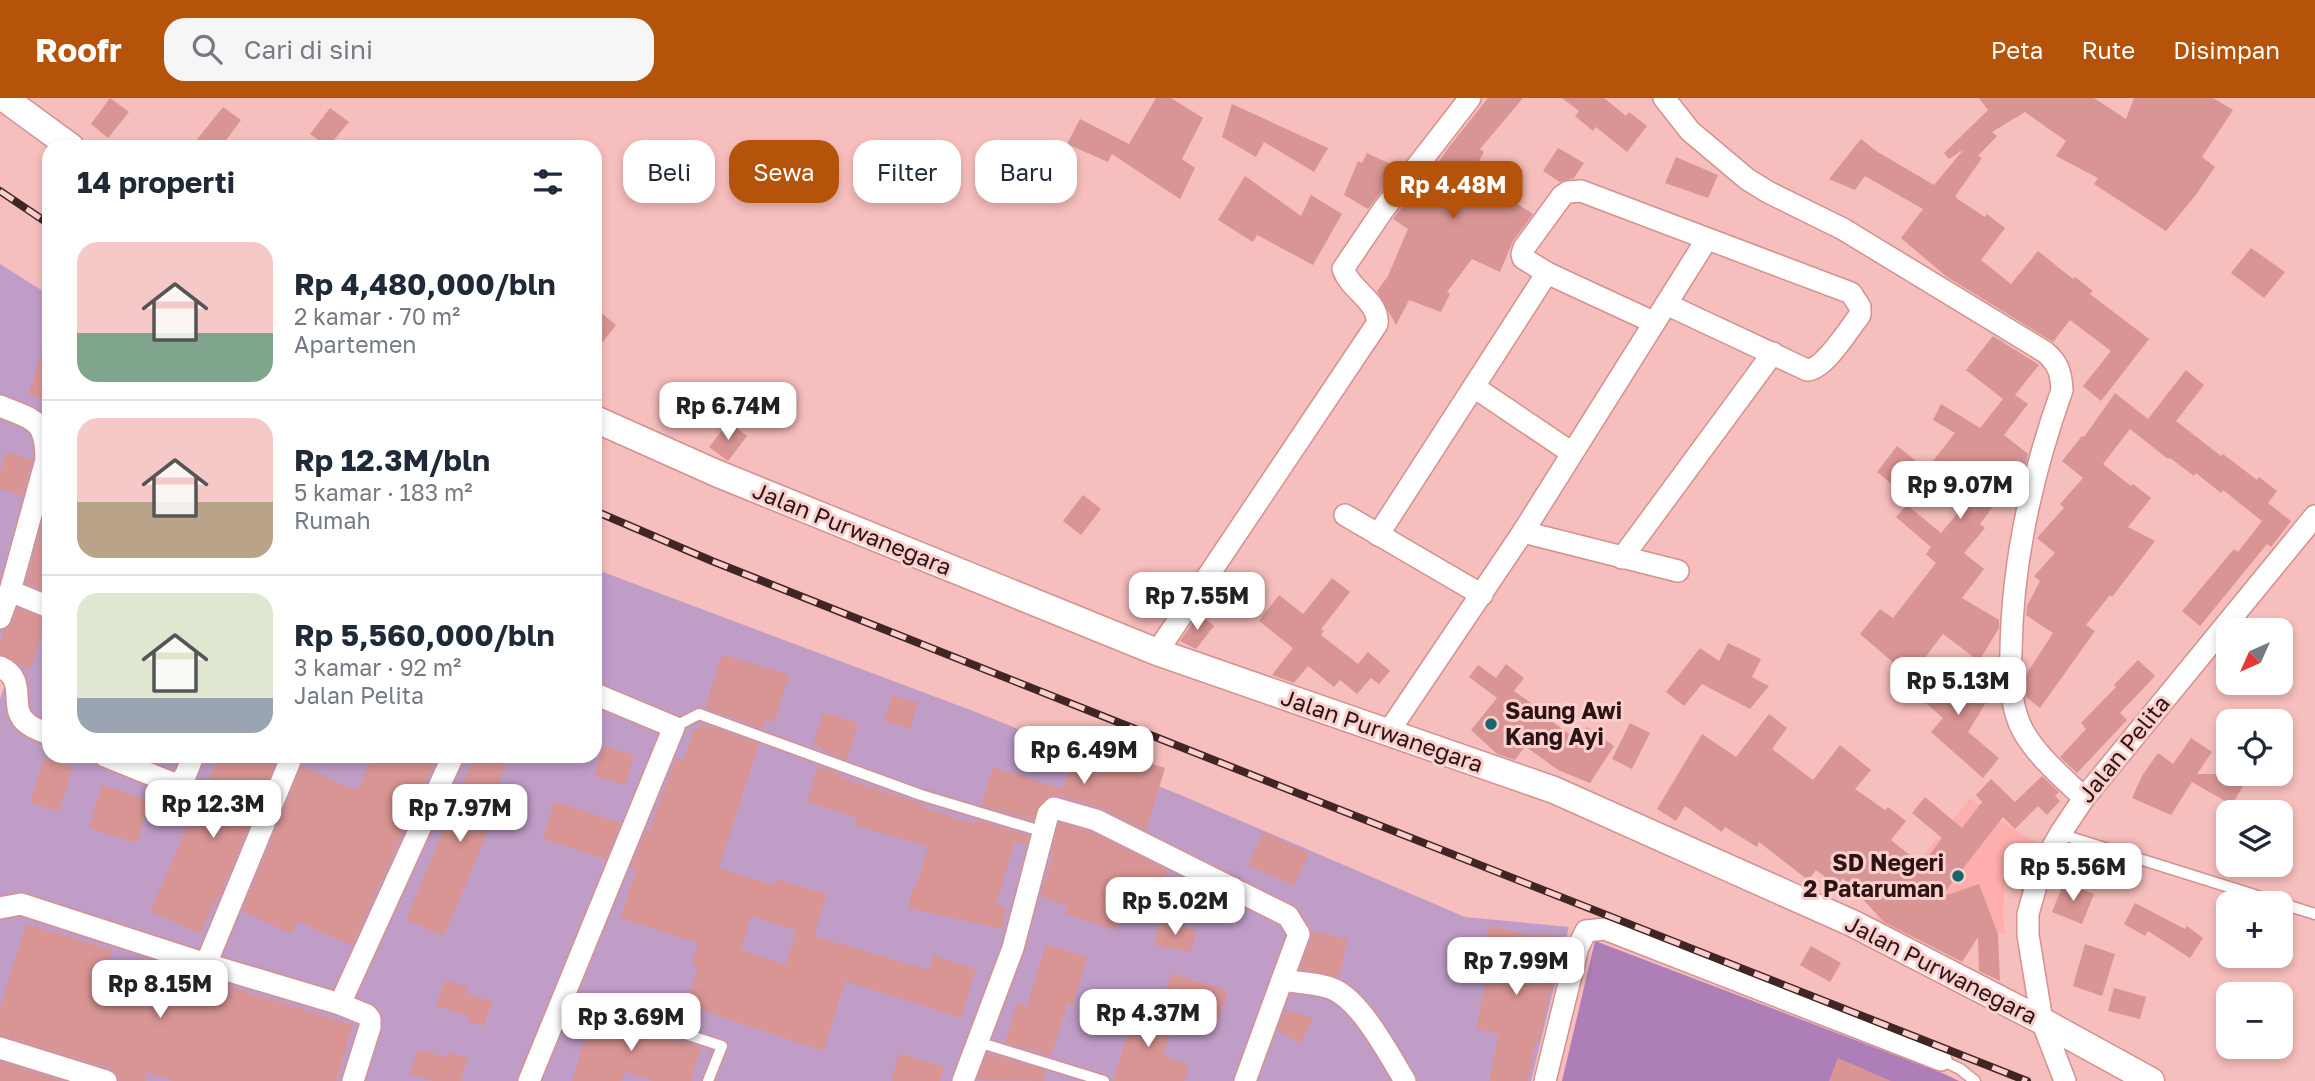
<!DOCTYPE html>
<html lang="id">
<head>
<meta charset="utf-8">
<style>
	:root { --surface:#fff; --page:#f6f6f7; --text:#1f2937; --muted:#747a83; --line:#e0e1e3; --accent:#b45309 }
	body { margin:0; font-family:"Golos Text",sans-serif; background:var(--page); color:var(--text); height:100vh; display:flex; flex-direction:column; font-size:26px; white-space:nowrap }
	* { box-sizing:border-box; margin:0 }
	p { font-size:23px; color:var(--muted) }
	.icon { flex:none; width:38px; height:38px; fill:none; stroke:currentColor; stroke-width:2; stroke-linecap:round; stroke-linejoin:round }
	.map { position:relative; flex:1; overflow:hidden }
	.panel { position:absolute; left:42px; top:42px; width:560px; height:623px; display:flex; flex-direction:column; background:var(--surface); border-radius:21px; box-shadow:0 4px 10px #0003 }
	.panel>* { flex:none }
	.top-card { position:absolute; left:623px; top:42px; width:665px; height:63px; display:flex; gap:14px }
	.needle { width:46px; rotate:225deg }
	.buttons { position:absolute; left:2216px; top:520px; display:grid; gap:14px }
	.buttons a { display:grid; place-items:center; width:77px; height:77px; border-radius:14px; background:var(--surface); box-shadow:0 4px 10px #0003; font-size:35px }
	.price { position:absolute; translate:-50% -60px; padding:0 16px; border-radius:14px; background:#fff; color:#222; font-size:23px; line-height:46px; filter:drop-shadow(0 2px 4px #0008) }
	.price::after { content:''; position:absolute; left:50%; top:42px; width:21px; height:16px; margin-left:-10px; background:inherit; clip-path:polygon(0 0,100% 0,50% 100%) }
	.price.selected { background:var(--accent); color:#fff }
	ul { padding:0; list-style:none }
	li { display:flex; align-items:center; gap:21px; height:175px; padding:0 35px }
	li+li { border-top:2px solid var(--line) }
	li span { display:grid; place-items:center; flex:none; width:196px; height:140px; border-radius:21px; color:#555 }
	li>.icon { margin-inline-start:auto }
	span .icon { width:84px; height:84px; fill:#fffc; stroke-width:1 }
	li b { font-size:30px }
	h2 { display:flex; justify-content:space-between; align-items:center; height:84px; padding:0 35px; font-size:30px }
	.tag { padding:0 24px; border-radius:21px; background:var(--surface); box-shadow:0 4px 10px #0003; font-size:24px; line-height:63px }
	.tag.selected { background:var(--accent); color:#fff }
	header { display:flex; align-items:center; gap:42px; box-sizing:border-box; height:98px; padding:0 35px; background:var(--accent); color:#fff }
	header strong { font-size:33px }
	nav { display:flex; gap:38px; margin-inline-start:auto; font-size:24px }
	.search { width:490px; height:63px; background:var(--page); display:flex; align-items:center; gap:18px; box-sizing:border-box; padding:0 24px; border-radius:21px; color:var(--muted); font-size:26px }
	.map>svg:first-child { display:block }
	.built { fill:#fdaead }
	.green { fill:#c09dc7 }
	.forest { fill:#ae7eb8 }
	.building { fill:#d99594; fill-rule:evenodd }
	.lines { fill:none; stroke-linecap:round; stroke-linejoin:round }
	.service-casing { stroke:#d49190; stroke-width:13 }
	.minor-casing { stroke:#d49190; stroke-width:24 }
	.tertiary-casing { stroke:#d49190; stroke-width:29 }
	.service { stroke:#fff; stroke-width:10 }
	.minor { stroke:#fff; stroke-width:21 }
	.tertiary { stroke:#fff; stroke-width:26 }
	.rail-casing { stroke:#412525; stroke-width:8 }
	.rail { stroke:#facfce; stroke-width:5; stroke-dasharray:16; stroke-linecap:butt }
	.poi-dot { fill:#19676b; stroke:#facfce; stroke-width:2.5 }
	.labels { text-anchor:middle; stroke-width:6; stroke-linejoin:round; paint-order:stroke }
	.street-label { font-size:23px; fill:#2d1414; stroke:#facfce }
	.poi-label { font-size:23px; font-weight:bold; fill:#2d1414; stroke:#facfce; text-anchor:start }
</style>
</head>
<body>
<header>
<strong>Roofr</strong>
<div class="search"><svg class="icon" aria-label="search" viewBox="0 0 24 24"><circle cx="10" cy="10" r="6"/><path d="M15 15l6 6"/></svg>Cari di sini</div>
<nav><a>Peta</a><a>Rute</a><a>Disimpan</a></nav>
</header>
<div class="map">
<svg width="2315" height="983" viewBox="0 0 2315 983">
	<rect width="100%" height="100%" fill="#f6bebc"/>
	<polygon class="built" points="1970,700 2000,723 2038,746 2028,769 2014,765 2005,787 2003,815 2005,835 1977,838 1938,809 1909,847 1875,822 1936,741 1938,742"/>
	<polygon class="green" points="0,166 49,197 49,658 595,658 595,471 981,616 1183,698 1465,819 1569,829 1531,983 0,983 0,601 11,569 0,564"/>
	<polygon class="forest" points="1595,843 1942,975 1959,983 1562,983"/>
	<g class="building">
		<polygon points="110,0 129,14 108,40 91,26"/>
		<polygon points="1156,0 1171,0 1203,20 1182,61 1195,70 1180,101 1112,56 1108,64 1067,46 1080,21 1129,46"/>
		<polygon points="1488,0 1523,0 1480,51 1484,54 1471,77 1505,95 1504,97 1533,116 1513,143 1500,174 1472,161 1447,194 1450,196 1441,214 1409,202 1396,227 1377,193 1388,178 1408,131 1393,121 1422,83 1425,84 1449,49"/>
		<polygon points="1562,0 1604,0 1626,18 1629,14 1647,28 1627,54 1596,29 1593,33 1575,18 1579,13"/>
		<polygon points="1979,0 2094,0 2126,21 2134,0 2213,0 2233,12 2202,59 2215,69 2195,98 2166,133 2094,86 2098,80 2056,58 2066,43 2025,14 1992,34 1997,38 1978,58 1982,60 1956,97 1956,100 1985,119 1987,116 2005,130 1981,162 2011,186 2038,153 2073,181 2075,179 2093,193 2090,196 2149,241 2101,303 2083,288 2111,253 2070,222 2053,244 1947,179 1901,140 1923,111 1865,78 1855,92 1829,81 1861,41 1876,53 1934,87 1964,51 1949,61 1944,55 1988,12"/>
		<polygon points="1232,6 1328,50 1314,74 1264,44 1256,59 1222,39"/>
		<polygon points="223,9 241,22 221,49 191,49"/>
		<polygon points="330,10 349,24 328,49 310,36"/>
		<polygon points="1558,50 1584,65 1574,80 1560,84 1543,73"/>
		<polygon points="1367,55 1399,70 1368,111 1344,97 1358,63 1362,65"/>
		<polygon points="1676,59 1718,77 1708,100 1665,85"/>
		<polygon points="1245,78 1301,118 1311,97 1342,116 1313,167 1257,137 1253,144 1218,122"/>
		<polygon points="2251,150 2285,174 2264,200 2231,175"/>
		<polygon points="595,210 616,227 595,254"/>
		<polygon points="1993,238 2039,267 2015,297 2028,306 2004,337 2028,356 2026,365 1980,426 1985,430 1964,455 1984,471 1962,500 1999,522 1999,530 1979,563 1943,536 1910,579 1860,536 1880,511 1893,520 1936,465 1926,456 1931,449 1896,419 1907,407 1941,435 1967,404 1926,372 1955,335 1933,322 1941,306 1980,330 2003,301 1966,272"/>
		<polygon points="45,244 49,245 49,303 28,297"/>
		<polygon points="2186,272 2204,287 2176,323 2221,358 2223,356 2257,382 2259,379 2277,393 2268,405 2291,423 2271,449 2267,446 2200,528 2182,513 2234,451 2238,454 2262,423 2223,392 2221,395 2196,375 2194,378 2170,360 2168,361 2130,331 2103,366 2131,388 2133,386 2151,400 2128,429 2155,443 2112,499 2110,497 2086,527 2095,533 2040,610 2026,599 2024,580 2053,535 2026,517 2027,508 2040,483 2034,478 2055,455 2037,440 2064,410 2060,406 2083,380 2062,363 2082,338 2084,339 2115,295 2148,321"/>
		<polygon points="729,324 747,338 728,363 709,349"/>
		<polygon points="1897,348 1915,362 1894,388 1877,374"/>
		<polygon points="6,354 32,362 23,398 0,391 0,374"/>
		<polygon points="1083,397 1101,411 1081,437 1063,423"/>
		<polygon points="49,401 49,481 45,493 26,485"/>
		<polygon points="1332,480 1350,494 1321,531 1324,533 1321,537 1358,566 1368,554 1390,573 1379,586 1371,580 1357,596 1340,582 1334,589 1308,568 1294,585 1272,577 1293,550 1259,523 1279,497 1303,516"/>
		<polygon points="18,510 46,521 31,571 0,556 0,546 4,532 12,525"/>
		<polygon points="1199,516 1214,528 1196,551 1180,543"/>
		<polygon points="1728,545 1761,561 1752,579 1769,588 1750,611 1702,586 1684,608 1666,594 1700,550 1719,563"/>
		<polygon points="722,556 789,577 774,625 766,622 764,631 705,610"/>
		<polygon points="2138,562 2155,578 2120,615 2127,622 2077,675 2060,659 2086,631 2081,625 2116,589 2114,587"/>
		<polygon points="1506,566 1524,580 1514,593 1548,617 1546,619 1576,641 1587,629 1614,648 1590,685 1558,672 1525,648 1515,662 1497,656 1471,632 1497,600 1469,579 1478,567 1496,580"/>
		<polygon points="1966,567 1981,576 1972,591 1988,601 1968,634 1999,660 1983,680 1931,634 1943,620 1910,591 1924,574 1949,595"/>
		<polygon points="892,597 918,605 910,631 884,623"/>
		<polygon points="823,614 858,625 847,662 823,653 823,650 813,647"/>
		<polygon points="1769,616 1787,630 1772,651 1813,682 1840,647 1871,672 1855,691 1885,712 1888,709 1906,723 1891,742 1922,767 1942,740 1912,715 1925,699 1962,730 1982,704 1976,697 1991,681 2015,704 2042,678 2059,694 2055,698 2060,703 2047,717 2038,708 2015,731 2003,719 1941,799 1979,786 1998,836 2000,883 1979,873 1978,839 1962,864 1884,824 1843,780 1837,788 1816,772 1808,782 1759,744 1757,749 1725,729 1722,734 1685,708 1676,723 1657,711 1702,636 1736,659"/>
		<path d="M701 625 759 646 719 770 775 787 776 781 827 796 814 838 929 872 933 857 976 871 961 920 845 883 824 953 686 907 698 868 692 866 698 845 620 820 634 777 635 770 631 769 646 732 649 734 676 660 684 662 693 631 698 632ZM751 818 796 832 786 867 741 852Z"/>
		<polygon points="1630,625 1650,635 1632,671 1612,661"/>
		<polygon points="2191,640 2212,654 2197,676 2250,676 2232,707 2192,684 2171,717 2132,700 2142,678 2158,655 2173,666"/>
		<polygon points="1077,642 1165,670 1146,732 1100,709 1058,697 1050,698 1039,707 1033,722 981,707 993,669 1063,691"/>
		<polygon points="603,648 634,657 625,687 594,678"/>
		<polygon points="219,658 278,658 218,802 216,801 200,836 150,813"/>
		<polygon points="372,658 437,658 352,848 297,823 292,836 242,813 302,668 357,693"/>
		<polygon points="474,658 510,658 499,685 507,688 444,838 406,822"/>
		<polygon points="44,660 73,669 59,713 30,705"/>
		<polygon points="818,668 842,677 841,680 923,706 922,709 975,726 977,722 1029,738 1026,747 1015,743 996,807 1006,809 1002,831 908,810 913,788 916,789 928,749 855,727 857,720 807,704"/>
		<polygon points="102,687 150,702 137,745 89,730"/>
		<polygon points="554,703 621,725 606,761 543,741"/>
		<polygon points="1059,725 1091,734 1167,772 1162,787 1133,778 1116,832 1065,816 1067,808 1040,798 1054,755 1051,755"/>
		<polygon points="1264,734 1309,755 1294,788 1248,767"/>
		<polygon points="2064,784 2094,796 2082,826 2052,814"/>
		<polygon points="2135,805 2185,831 2187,828 2203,840 2190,860 2148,833 2145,838 2124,826"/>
		<polygon points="1159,825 1196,832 1191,854 1154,847"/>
		<polygon points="26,826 112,852 104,877 139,889 144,873 166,880 169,870 353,927 336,983 174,983 146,974 145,983 119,983 116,975 110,970 0,937 0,910"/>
		<polygon points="1488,828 1540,839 1541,835 1562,839 1539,945 1536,944 1528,983 1489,983 1499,936 1476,931 1488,871 1480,869"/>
		<polygon points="1312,833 1347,841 1340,879 1300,871 1311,841"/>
		<polygon points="1046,846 1087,859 1073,907 1068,905 1051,958 1005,944 1017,905 1027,908"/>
		<polygon points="2085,846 2115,856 2102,898 2073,888"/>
		<polygon points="1811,848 1841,865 1830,884 1800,867"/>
		<polygon points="1171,875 1228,893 1217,928 1161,910"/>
		<polygon points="444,882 468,889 466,895 492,903 484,928 467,923 468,918 436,908"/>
		<polygon points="2114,890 2146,899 2140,921 2108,913"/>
		<polygon points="1132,907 1175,920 1163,958 1189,967 1184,983 1113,983 1127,938 1123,936"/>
		<polygon points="585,912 701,950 691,983 654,983 625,974 622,983 572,983 585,940 578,938"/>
		<polygon points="1285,912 1314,920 1300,945 1277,933"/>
		<polygon points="418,951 448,960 449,954 468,960 461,983 433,983 410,976"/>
		<polygon points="899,955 944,969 940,983 891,983"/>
		<polygon points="987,955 1046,973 1043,983 977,982"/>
		<polygon points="1838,960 1891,983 1829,983"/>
		<polygon points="0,964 62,983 0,983"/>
	</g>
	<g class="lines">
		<g class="service-casing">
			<g id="service">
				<polyline points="674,629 699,616 921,697 1044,734"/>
				<polyline points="2060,736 2280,805"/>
				<polyline points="2280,805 2315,816"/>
				<polyline points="565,897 722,948 708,983"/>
				<polyline points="978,944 1104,983"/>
				<polyline points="1941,962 1960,971 1975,983"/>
			</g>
		</g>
		<g class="minor-casing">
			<g id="minor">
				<path d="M1664 0 1690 33 1747 81 1768 94 1843 131 2045 254C2058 265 2061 274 2062 292 2032 376 2012 464 2011 554 2010 580 2010 609 2023 633 2038 659 2062 679 2084 700"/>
				<path d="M1653 224 1547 175 1523 160 1522 156 1524 150 1562 98 1568 94 1581 93 1851 195 1860 209V217C1848 232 1825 271 1807 272L1666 206"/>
				<polyline points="1474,289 1572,355"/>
				<path d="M0 308C34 322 46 321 46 362L49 363"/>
				<polyline points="46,362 10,493 49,509"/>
				<polyline points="1345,417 1482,497"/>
				<polyline points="1523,434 1678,473"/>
				<polyline points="1378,437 1547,175"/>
				<polyline points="1622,460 1773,255"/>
				<polyline points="0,520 10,493"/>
				<path d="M1157 554 1377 226C1380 204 1350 192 1343 171L1383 112 1470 0"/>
				<path d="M0 569C30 582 6 611 28 626 34 631 42 633 49 636"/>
				<polyline points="1387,636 1523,434 1707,141"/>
				<polyline points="105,658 172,685 180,685 186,676 193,658"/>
				<polyline points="0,810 21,806 206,866 340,906 367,917 370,921 370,929 353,983"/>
				<polyline points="206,866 292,658"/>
				<polyline points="340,906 453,658"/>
				<polyline points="0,950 106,983"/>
				<polyline points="529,983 674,629 595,596"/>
				<polyline points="963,983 1013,850 1048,716 1054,710 1096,722 1288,818 1299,836 1282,882"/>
				<path d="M1245 983 1282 882C1298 885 1321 885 1335 892 1362 905 1390 958 1405 983"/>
				<polyline points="1545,983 1578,849 1586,833 1605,831 1941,962"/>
				<polyline points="2065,983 2042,923 2028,837 2028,816 2041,770 2060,736 2084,700 2315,418"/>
			</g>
		</g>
		<g class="tertiary-casing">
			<g id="tertiary">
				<polyline points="4,0 71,49"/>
				<polyline points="595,321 716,375 1157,554 1554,692 1854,826 2042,923 2151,983"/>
			</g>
		</g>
		<use href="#service" class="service"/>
		<use href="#minor" class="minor"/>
		<use href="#tertiary" class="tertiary"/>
		<g class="rail-casing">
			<g id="rail">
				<polyline points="0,93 49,126"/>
				<polyline points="595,413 712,463 1120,625 2027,983"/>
			</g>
		</g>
		<use href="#rail" class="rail"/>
	</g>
	<g class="poi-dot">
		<circle cx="1491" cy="626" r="7"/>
		<circle cx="1958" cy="778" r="7"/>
	</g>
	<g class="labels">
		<g class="street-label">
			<text transform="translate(852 431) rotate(22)" y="8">Jalan Purwanegara</text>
			<text transform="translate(1382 633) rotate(19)" y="8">Jalan Purwanegara</text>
			<text transform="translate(2124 651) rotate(-51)" y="8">Jalan Pelita</text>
			<text transform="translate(1941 872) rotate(27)" y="8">Jalan Purwanegara</text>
		</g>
		<g class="poi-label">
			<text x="1505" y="621">Saung Awi<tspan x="1505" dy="26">Kang Ayi</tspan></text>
			<text x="1944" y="773" text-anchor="end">SD Negeri<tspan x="1944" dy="26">2 Pataruman</tspan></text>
		</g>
	</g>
</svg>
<div class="buttons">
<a><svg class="needle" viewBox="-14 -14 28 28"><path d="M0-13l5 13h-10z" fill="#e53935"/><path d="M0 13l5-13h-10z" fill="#747a83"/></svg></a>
<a><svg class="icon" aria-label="locate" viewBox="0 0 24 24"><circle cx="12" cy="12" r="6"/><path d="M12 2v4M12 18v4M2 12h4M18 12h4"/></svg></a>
<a><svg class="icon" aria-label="layers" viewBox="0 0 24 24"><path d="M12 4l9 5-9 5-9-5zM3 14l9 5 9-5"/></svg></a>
<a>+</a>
<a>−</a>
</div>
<b class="price selected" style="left:1453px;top:123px">Rp 4.48M</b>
<b class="price" style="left:728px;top:344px">Rp 6.74M</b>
<b class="price" style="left:1960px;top:423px">Rp 9.07M</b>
<b class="price" style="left:1197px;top:534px">Rp 7.55M</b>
<b class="price" style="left:1958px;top:619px">Rp 5.13M</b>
<b class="price" style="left:1084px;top:688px">Rp 6.49M</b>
<b class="price" style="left:213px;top:742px">Rp 12.3M</b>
<b class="price" style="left:460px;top:746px">Rp 7.97M</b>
<b class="price" style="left:2073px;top:805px">Rp 5.56M</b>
<b class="price" style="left:1175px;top:839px">Rp 5.02M</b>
<b class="price" style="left:1516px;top:899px">Rp 7.99M</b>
<b class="price" style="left:160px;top:922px">Rp 8.15M</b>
<b class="price" style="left:1148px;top:951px">Rp 4.37M</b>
<b class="price" style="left:631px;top:955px">Rp 3.69M</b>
<div class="top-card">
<a class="tag">Beli</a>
<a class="tag selected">Sewa</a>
<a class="tag">Filter</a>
<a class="tag">Baru</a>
</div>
<section class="panel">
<h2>14 properti<svg class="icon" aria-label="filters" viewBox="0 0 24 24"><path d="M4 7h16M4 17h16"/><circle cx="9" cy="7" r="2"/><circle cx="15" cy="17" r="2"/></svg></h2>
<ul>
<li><span style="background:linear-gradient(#f6c9c9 65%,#7fa58c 0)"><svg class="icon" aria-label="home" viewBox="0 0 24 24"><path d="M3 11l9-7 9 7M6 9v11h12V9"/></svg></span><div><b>Rp 4,480,000/bln</b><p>2 kamar · 70 m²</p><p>Apartemen</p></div></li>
<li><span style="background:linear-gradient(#f6c9c9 60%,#b9a48a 0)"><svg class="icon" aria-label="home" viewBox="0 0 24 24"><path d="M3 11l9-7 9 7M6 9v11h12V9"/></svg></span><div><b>Rp 12.3M/bln</b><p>5 kamar · 183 m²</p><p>Rumah</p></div></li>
<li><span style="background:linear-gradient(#dfe7d0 75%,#9aa5b1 0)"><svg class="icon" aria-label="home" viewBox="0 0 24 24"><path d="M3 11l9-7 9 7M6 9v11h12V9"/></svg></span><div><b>Rp 5,560,000/bln</b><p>3 kamar · 92 m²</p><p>Jalan Pelita</p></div></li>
</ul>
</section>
</div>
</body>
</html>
